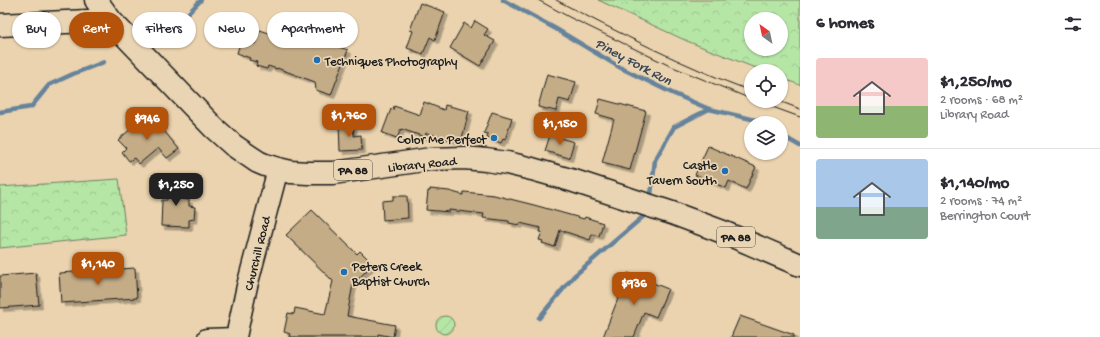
<!DOCTYPE html>
<html lang="en">
<head>
<meta charset="utf-8">
<style>
	:root { --surface:#fff; --page:#f7f7f7; --text:#2b2b33; --muted:#7c7c81; --line:#e1e1e2; --accent:#b45309 }
	body { margin:0; font-family:"Gochi Hand",sans-serif; background:var(--page); color:var(--text); height:100vh; display:flex; flex-direction:column; font-size:15px; white-space:nowrap }
	* { box-sizing:border-box; margin:0 }
	p { font-size:13px; color:var(--muted) }
	.icon { flex:none; width:22px; height:22px; fill:none; stroke:currentColor; stroke-width:2; stroke-linecap:round; stroke-linejoin:round }
	.map { position:relative; flex:1; overflow:hidden }
	.side { display:flex; flex-direction:column; background:var(--surface); width:300px }
	.side>* { flex:none }
	.top-card { position:absolute; left:12px; top:12px; width:380px; height:36px; display:flex; gap:8px }
	.needle { width:26px; rotate:327deg }
	.controls { position:absolute; left:744px; top:12px; display:grid; gap:8px }
	.controls a { display:grid; place-items:center; width:44px; height:44px; border-radius:50%; background:var(--surface); box-shadow:0 1px 3px #0004; font-size:20px }
	.price { position:absolute; translate:-50% -34px; padding:0 9px; border-radius:8px; background:var(--accent); color:#fff; font-size:13px; line-height:26px; filter:drop-shadow(0 1px 2px #0008) }
	.price::after { content:''; position:absolute; left:50%; top:24px; width:12px; height:9px; margin-left:-6px; background:inherit; clip-path:polygon(0 0,100% 0,50% 100%) }
	.price.current { background:#222; color:#fff }
	ul { padding:0; list-style:none }
	li { display:flex; align-items:center; gap:12px; height:100px; padding:0 16px }
	li+li { border-top:1px solid var(--line) }
	li span { display:grid; place-items:center; flex:none; width:112px; height:80px; border-radius:4px; color:#555 }
	li>.icon { margin-inline-start:auto }
	span .icon { width:48px; height:48px; fill:#fffc; stroke-width:1 }
	li b { font-size:17px }
	h2 { display:flex; justify-content:space-between; align-items:center; height:48px; padding:0 16px; font-size:17px }
	.chip { padding:0 14px; border-radius:18px; background:var(--surface); box-shadow:0 1px 3px #0004; font-size:14px; line-height:36px }
	.chip.current { background:var(--accent); color:#fff }
	main { display:flex; flex:1; min-height:0 }
	.map>svg:first-child { display:block }
	.forest { fill:url(#forest-crowns); stroke:#698161; fill-rule:evenodd }
	.garden { fill:url(#garden-furrows); stroke:#698161 }
	.lines { fill:none; stroke-linecap:round; stroke-linejoin:round }
	.stream { stroke:#66839c; stroke-width:4.5 }
	.building { fill:#c4ac86; stroke:#1c1c1c; filter:url(#shadow) }
	.minor-casing { stroke:#1c1c1c; stroke-width:19 }
	.tertiary-casing { stroke:#1c1c1c; stroke-width:23 }
	.secondary-casing { stroke:#1c1c1c; stroke-width:25 }
	.primary-casing { stroke:#1c1c1c; stroke-width:25 }
	.minor { stroke:#e9d4b3; stroke-width:16 }
	.tertiary { stroke:#e9d4b3; stroke-width:20 }
	.secondary { stroke:#e9d4b3; stroke-width:22 }
	.primary { stroke:#e9d4b3; stroke-width:22 }
	.tram { stroke:#1c1c1c; stroke-width:1 }
	.poi-dot { fill:#1f6fb2; stroke:#e9d4b3; stroke-width:1.5 }
	.labels { text-anchor:middle; stroke-width:3.5; stroke-linejoin:round; paint-order:stroke }
	.shield { fill:#e9d4b3; stroke:#5a5349; stroke-width:1 }
	.shield-label { font-size:12px; font-weight:bold; fill:#1c1c1c }
	.poi-label { font-size:13px; fill:#1c1c1c; stroke:#e9d4b3; text-anchor:start }
	.street-label { font-size:13px; fill:#1c1c1c; stroke:#e9d4b3 }
	.water-label { font-size:14px; font-style:italic; fill:#3b4752; stroke:#e9d4b3 }
</style>
</head>
<body>
<main>
<div class="map">
<svg width="800" height="337" viewBox="0 0 800 337">
	<defs>
		<pattern id="forest-crowns" width="20" height="18" patternUnits="userSpaceOnUse"><rect width="20" height="18" fill="#b6e6a6"/><path d="M2 6a3 3 0 1 1 6 0M12 15a3 3 0 1 1 6 0" fill="none" stroke="#9cc58e"/></pattern>
		<pattern id="garden-furrows" width="10" height="10" patternUnits="userSpaceOnUse"><rect width="10" height="10" fill="#b6e6a6"/><path d="M-1 1l2-2M0 10L10 0M9 11l2-2" fill="none" stroke="#9cc58e"/></pattern>
		<filter id="shadow"><feDropShadow dx="3.5" dy="3.5" stdDeviation="0" flood-color="#0004"/></filter>
	</defs>
	<rect width="100%" height="100%" fill="#ead3ae"/>
	<filter id="ink" filterUnits="userSpaceOnUse"><feTurbulence type="fractalNoise" baseFrequency=".025" numOctaves="2"/><feDisplacementMap in="SourceGraphic" scale="8" xChannelSelector="R" yChannelSelector="G"/><feConvolveMatrix kernelMatrix="1 2 1 2 8 2 1 2 1" color-interpolation-filters="sRGB"/></filter>
	<g filter="url(#ink)">
		<g class="forest">
			<path d="M598 0H800V85L781 78V71H763L687 41ZM751 19H781V49H751Z"/>
			<polygon points="119,179 126,235 0,248 0,187"/>
		</g>
		<circle class="garden" cx="445" cy="325" r="9"/>
		<g class="lines">
			<g class="stream">
				<polyline points="503,0 556,29 621,68 672,93 709,109 760,121 762,123"/>
				<polyline points="156,41 171,31 201,0"/>
				<polyline points="0,112 31,107 49,85 73,74 104,62"/>
				<polyline points="781,135 800,146"/>
				<polyline points="651,195 655,160 674,127 709,109"/>
				<polyline points="539,318 574,276 645,215"/>
			</g>
		</g>
		<g class="building">
			<polygon points="420,3 445,12 435,40 430,37 423,54 407,48 413,31 410,30"/>
			<polygon points="475,21 488,29 484,35 495,41 480,66 450,48 464,23 471,28"/>
			<polygon points="302,27 335,40 333,45 348,50 331,95 316,90 315,82 277,68 277,69 268,66 267,69 256,66 257,62 249,60 250,58 237,53 241,40 255,44 260,30 296,42"/>
			<polygon points="547,74 576,82 570,102 559,99 556,111 538,107"/>
			<polygon points="600,99 646,111 630,170 602,163 614,119 596,114"/>
			<polygon points="424,102 444,110 445,105 469,111 461,142 426,133 425,137 401,129 397,138 382,133 391,109 393,110 394,106 420,115"/>
			<polygon points="492,112 512,118 505,140 503,139 501,143 487,138 488,134 484,133"/>
			<polygon points="149,113 179,149 167,158 158,148 139,164 134,158 129,161 122,152 126,148 118,140"/>
			<polygon points="353,122 354,136 361,135 362,150 340,151 339,123"/>
			<polygon points="550,135 574,142 569,158 545,151"/>
			<polygon points="708,146 756,167 746,189 729,181 726,188 695,175"/>
			<polygon points="182,180 182,199 189,200 189,206 195,207 194,219 189,220 189,227 161,226 162,200 167,200 167,181"/>
			<polygon points="430,189 449,191 463,195 464,192 494,195 534,205 584,219 585,217 603,223 599,236 592,234 590,240 560,230 555,247 542,243 543,241 539,240 542,232 540,232 541,228 520,223 519,225 509,223 509,221 483,218 484,214 449,210 449,212 426,210 428,191 430,191"/>
			<polygon points="393,196 407,196 408,218 383,220 382,201 393,200"/>
			<polygon points="312,210 357,254 360,251 373,264 353,284 347,316 395,325 393,337 378,334 377,337 289,337 290,334 284,332 288,313 294,314 295,308 325,314 333,281 286,235"/>
			<polygon points="135,268 137,298 61,303 59,273"/>
			<polygon points="36,273 39,305 0,308 0,276"/>
			<polygon points="628,273 668,289 656,317 644,312 634,337 603,337"/>
			<polygon points="740,316 794,335 794,337 731,337"/>
		</g>
		<g class="lines">
			<g class="minor-casing">
				<polyline id="minor" points="206,337 236,336"/>
			</g>
			<g class="tertiary-casing">
				<polyline id="tertiary" points="236,337 247,286 278,169"/>
			</g>
			<g class="secondary-casing">
				<polyline id="secondary" points="0,25 110,20"/>
			</g>
			<g class="primary-casing">
				<polyline id="primary" points="96,0 111,21 214,128 233,145 249,156 258,162 265,165 278,169 291,172 308,173 333,173 431,159 464,158 486,160 507,163 532,169 574,181 672,213 723,232 800,265"/>
			</g>
			<use href="#minor" class="minor"/>
			<use href="#tertiary" class="tertiary"/>
			<use href="#secondary" class="secondary"/>
			<use href="#primary" class="primary"/>
			<g class="tram">
				<polyline points="538,0 569,17 668,65 751,99"/>
				<path d="M556 0C619 33 684 66 751 91"/>
				<polyline points="756,101 800,117"/>
				<polyline points="779,101 800,109"/>
			</g>
		</g>
	</g>
	<g class="poi-dot">
		<circle cx="317" cy="60" r="4"/>
		<circle cx="494" cy="138" r="4"/>
		<circle cx="725" cy="171" r="4"/>
		<circle cx="344" cy="272" r="4"/>
	</g>
	<g class="labels">
		<g class="shield">
			<rect x="334" y="160" width="38" height="20" rx="3"/>
			<rect x="717" y="227" width="38" height="20" rx="3"/>
		</g>
		<g class="shield-label">
			<text x="353" y="174">PA 88</text>
			<text x="736" y="241">PA 88</text>
		</g>
		<g class="poi-label">
			<text x="325" y="65">Techniques Photography</text>
			<text x="486" y="143" text-anchor="end">Color Me Perfect</text>
			<text x="717" y="169" text-anchor="end">Castle<tspan x="717" dy="15">Tavern South</tspan></text>
			<text x="352" y="270">Peters Creek<tspan x="352" dy="15">Baptist Church</tspan></text>
		</g>
		<g class="street-label">
			<text transform="translate(422 163) rotate(-6)" y="5">Library Road</text>
			<text transform="translate(256 253) rotate(-76)" y="5">Churchill Road</text>
		</g>
		<g class="water-label">
			<text transform="translate(634 61) rotate(28)" y="5">Piney Fork Run</text>
		</g>
	</g>
</svg>
<div class="controls">
<a><svg class="needle" viewBox="-14 -14 28 28"><path d="M0-13l5 13h-10z" fill="#e53935"/><path d="M0 13l5-13h-10z" fill="#7c7c81"/></svg></a>
<a><svg class="icon" aria-label="locate" viewBox="0 0 24 24"><circle cx="12" cy="12" r="6"/><path d="M12 2v4M12 18v4M2 12h4M18 12h4"/></svg></a>
<a><svg class="icon" aria-label="layers" viewBox="0 0 24 24"><path d="M12 4l9 5-9 5-9-5zM3 14l9 5 9-5"/></svg></a>
</div>
<b class="price" style="left:349px;top:138px">$1,760</b>
<b class="price" style="left:147px;top:141px">$946</b>
<b class="price" style="left:560px;top:146px">$1,150</b>
<b class="price current" style="left:176px;top:207px">$1,250</b>
<b class="price" style="left:98px;top:286px">$1,140</b>
<b class="price" style="left:634px;top:306px">$936</b>
<div class="top-card">
<a class="chip">Buy</a>
<a class="chip current">Rent</a>
<a class="chip">Filters</a>
<a class="chip">New</a>
<a class="chip">Apartment</a>
</div>
</div>
<section class="side">
<h2>6 homes<svg class="icon" aria-label="filters" viewBox="0 0 24 24"><path d="M4 7h16M4 17h16"/><circle cx="9" cy="7" r="2"/><circle cx="15" cy="17" r="2"/></svg></h2>
<ul>
<li><span style="background:linear-gradient(#f6c9c9 60%,#8fb573 0)"><svg class="icon" aria-label="home" viewBox="0 0 24 24"><path d="M3 11l9-7 9 7M6 9v11h12V9"/></svg></span><div><b>$1,250/mo</b><p>2 rooms · 68 m²</p><p>Library Road</p></div></li>
<li><span style="background:linear-gradient(#a9c7e8 60%,#7fa58c 0)"><svg class="icon" aria-label="home" viewBox="0 0 24 24"><path d="M3 11l9-7 9 7M6 9v11h12V9"/></svg></span><div><b>$1,140/mo</b><p>2 rooms · 74 m²</p><p>Berrington Court</p></div></li>
</ul>
</section>
</main>
</body>
</html>
